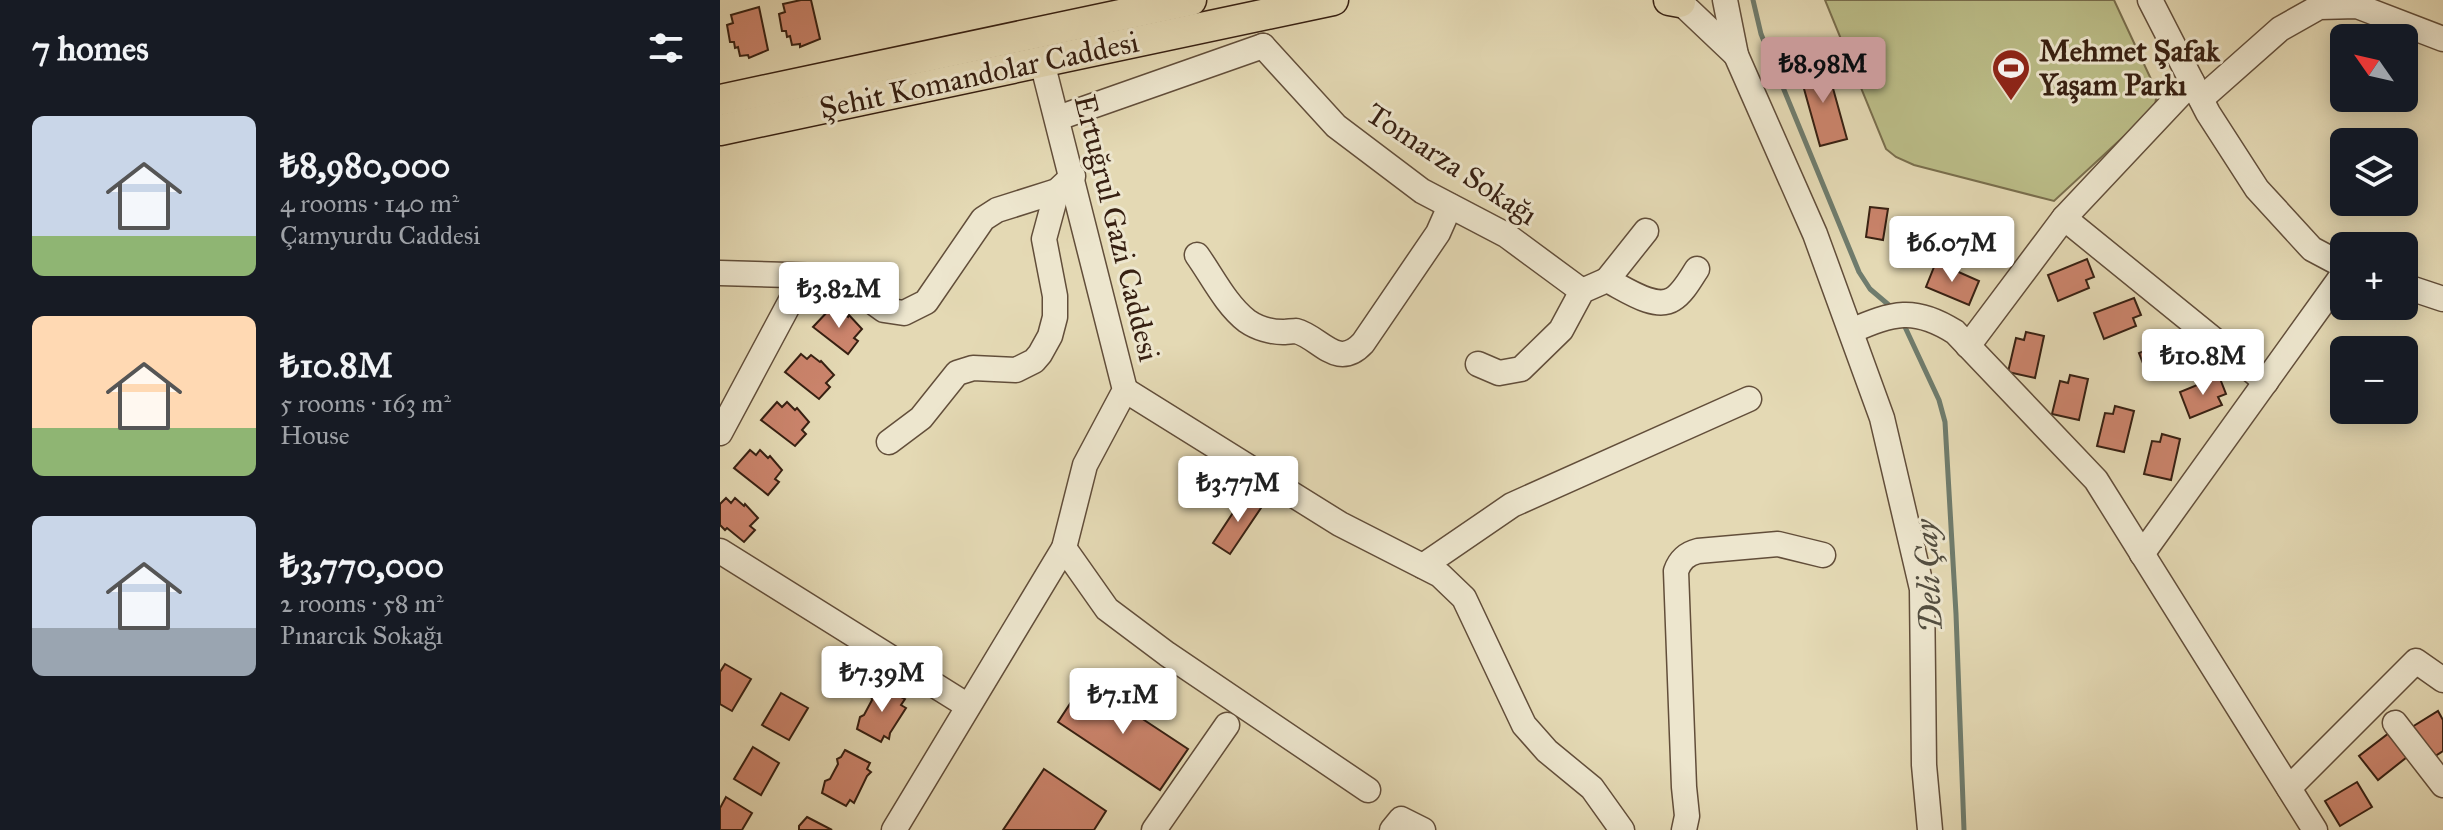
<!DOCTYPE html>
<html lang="en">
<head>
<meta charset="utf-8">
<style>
	:root { --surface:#171b24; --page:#20242c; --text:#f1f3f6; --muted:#9ea1a6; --accent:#c59692 }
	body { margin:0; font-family:"IM FELL Great Primer",serif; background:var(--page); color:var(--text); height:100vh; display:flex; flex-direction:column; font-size:30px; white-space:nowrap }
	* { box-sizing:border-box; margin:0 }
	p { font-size:26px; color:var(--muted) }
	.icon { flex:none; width:44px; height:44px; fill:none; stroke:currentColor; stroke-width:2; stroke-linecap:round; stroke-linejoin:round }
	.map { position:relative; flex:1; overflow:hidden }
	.sheet { display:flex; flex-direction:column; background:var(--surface); width:720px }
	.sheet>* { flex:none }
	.needle { width:52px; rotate:304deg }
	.fabs { position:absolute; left:1610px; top:24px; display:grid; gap:16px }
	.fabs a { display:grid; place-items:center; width:88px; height:88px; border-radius:12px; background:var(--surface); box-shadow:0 4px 20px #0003; font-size:40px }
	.price { position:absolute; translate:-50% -68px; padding:0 18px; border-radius:8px; background:#fff; color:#222; font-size:26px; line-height:52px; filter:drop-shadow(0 2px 4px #0008) }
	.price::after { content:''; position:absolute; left:50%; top:48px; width:24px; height:18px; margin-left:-12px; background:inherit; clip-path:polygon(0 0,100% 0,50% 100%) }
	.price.on { background:var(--accent); color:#111 }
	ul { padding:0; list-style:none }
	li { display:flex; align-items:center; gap:24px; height:200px; padding:0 32px }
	li span { display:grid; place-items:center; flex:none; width:224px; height:160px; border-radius:12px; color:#555 }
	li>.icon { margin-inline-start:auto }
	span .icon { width:96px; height:96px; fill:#fffc; stroke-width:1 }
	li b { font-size:34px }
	h2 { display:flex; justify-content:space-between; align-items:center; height:96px; padding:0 32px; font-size:34px }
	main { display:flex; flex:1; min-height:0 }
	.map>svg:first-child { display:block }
	.green { fill:#bbbd88; stroke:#796e4d; stroke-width:2 }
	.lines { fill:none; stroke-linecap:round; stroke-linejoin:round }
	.stream { stroke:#6f7c6d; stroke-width:5 }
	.building { fill:#cb846c; stroke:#372012; stroke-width:2 }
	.minor-casing { stroke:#624e3a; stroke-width:27 }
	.major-casing { stroke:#372012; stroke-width:33 }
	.minor { stroke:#ede6ce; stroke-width:24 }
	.major { stroke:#e4d9b4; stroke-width:30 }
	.labels { text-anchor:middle; stroke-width:6; stroke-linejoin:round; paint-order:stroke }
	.poi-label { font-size:30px; font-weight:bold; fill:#372012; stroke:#ede6ce; text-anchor:start }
	.street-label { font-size:30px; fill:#372012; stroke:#ede6ce }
	.water-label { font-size:32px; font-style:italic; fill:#534e40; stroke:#ede6ce }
</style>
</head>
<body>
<main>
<section class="sheet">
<h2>7 homes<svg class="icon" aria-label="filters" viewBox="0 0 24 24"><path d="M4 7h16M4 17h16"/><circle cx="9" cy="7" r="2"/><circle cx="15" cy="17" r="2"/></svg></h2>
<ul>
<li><span style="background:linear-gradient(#c9d6e8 75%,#8fb573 0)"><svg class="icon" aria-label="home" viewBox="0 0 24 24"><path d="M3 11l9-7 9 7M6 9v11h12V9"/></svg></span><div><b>₺8,980,000</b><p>4 rooms · 140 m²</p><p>Çamyurdu Caddesi</p></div></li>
<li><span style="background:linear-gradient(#ffd9b3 70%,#8fb573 0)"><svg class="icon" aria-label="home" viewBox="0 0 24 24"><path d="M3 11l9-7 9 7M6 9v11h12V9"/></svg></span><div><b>₺10.8M</b><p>5 rooms · 163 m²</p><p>House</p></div></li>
<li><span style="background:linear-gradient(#c9d6e8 70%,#9aa5b1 0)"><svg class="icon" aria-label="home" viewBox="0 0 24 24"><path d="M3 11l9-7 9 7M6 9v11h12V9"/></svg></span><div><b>₺3,770,000</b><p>2 rooms · 58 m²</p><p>Pınarcık Sokağı</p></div></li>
</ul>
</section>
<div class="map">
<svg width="1723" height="830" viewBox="0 0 1723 830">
	<rect width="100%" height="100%" fill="#e4d9b4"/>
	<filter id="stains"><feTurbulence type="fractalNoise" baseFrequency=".0025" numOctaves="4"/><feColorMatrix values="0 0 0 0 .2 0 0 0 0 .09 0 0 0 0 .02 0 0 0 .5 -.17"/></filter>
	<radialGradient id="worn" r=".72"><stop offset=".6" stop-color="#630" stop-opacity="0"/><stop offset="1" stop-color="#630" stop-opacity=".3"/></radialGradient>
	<polygon class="green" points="1105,0 1394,0 1437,92 1435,106 1428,114 1334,201 1194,165 1176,157 1166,149"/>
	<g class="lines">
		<g class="stream">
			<polyline points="1033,0 1041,34 1139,272 1150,289 1170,306"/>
			<polyline points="1185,327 1219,400 1225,422 1236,614 1244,830"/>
		</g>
	</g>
	<g class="building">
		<polygon points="81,0 91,0 100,39 80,47 80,44 72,45 70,36 67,37 66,31 62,31 59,14 65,12 63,4"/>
		<polygon points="39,7 48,50 29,58 28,55 20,56 18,47 15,48 14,42 10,42 7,25 13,23 11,15"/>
		<polygon points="1106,63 1127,139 1100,146 1079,71"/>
		<polygon points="1150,207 1168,209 1163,240 1146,237"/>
		<polygon points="1367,259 1374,277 1366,280 1369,288 1338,301 1328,275"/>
		<polygon points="1216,262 1259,281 1249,305 1206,287"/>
		<polygon points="1414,298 1421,315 1413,318 1416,326 1384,339 1374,313"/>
		<polygon points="110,309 115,314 119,309 128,317 129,315 142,329 134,338 138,341 128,354 93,327"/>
		<polygon points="1306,332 1324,336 1315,378 1288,372 1296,338 1304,340"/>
		<polygon points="1458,338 1465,355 1457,359 1460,366 1429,379 1419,353"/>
		<polygon points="81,354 87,359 91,355 100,362 101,361 114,375 106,383 110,387 99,399 65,372"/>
		<polygon points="1350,375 1368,379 1359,420 1332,414 1340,381 1348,383"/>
		<polygon points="1499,376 1506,394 1498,397 1502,405 1470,418 1460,392"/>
		<polygon points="57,402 62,407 67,402 75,410 77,408 89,422 82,430 86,434 75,446 41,420"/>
		<polygon points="1395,406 1414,411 1404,452 1377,446 1385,413 1393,414"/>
		<polygon points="1442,434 1460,439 1451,480 1424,474 1432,441 1440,442"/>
		<polygon points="30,450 36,455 40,450 48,458 50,456 62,470 55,479 59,482 48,495 14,468"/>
		<polygon points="526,493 543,505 510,554 493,543"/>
		<polygon points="6,498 11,503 15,498 24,506 25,504 38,518 30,526 35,530 24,542 7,528 5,530 0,525 0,504"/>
		<polygon points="5,664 31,679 12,711 0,704 0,672"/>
		<polygon points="365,681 468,749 440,790 338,722"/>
		<polygon points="160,686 185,699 181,705 186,708 170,733 169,739 164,736 161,742 137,729 140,717 144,715 152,700 151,695 156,693"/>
		<polygon points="61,693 88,708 69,740 42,725"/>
		<polygon points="1718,711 1723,720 1723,751 1712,758 1692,727"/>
		<polygon points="1669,733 1687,757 1658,780 1639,756"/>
		<polygon points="33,747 59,763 41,795 14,779"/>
		<polygon points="125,750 150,763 147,769 151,772 147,776 134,803 130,800 126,806 102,793 105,781 110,779 118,764 117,759 121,757"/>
		<polygon points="324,769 386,811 374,830 283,830"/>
		<polygon points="1637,782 1652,807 1620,826 1605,801"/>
		<polygon points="6,797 32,813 22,830 0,830 0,808"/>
		<polygon points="87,817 112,830 79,830 79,826"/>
	</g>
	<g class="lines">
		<g class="minor-casing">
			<g id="minor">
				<polyline points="958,0 1016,55"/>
				<polyline points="1005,0 1016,55 1095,234 1162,418 1202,589 1204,765 1210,830"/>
				<polyline points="1430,0 1488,113 1537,189 1592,249 1624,266"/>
				<polyline points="543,46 616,126 702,191 786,235 862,291"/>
				<polyline points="1481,99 1560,29 1599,7 1637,6 1723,39"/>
				<polyline points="338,118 543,46"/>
				<polyline points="1344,218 1546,382"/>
				<path d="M477 255C492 276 506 305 527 321 537 328 551 332 563 332 564 332 575 331 576 331 600 337 617 371 643 343L718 233 730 206"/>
				<polyline points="0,273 105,276 132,287 164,310 184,313 206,302 263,219 277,210 337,191 353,176"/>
				<polyline points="887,280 926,231"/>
				<polyline points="1684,286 1723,299"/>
				<path d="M1131 331C1173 313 1194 306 1235 332L1376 480 1595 830"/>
				<polyline points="1248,346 1344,218 1472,82"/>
				<path d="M758 364 779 373 801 369 841 330 862 291 887 280C904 288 935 311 953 299 963 293 971 278 977 269"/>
				<polyline points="405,390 620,524 720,575 744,598 804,725 827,751 872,788 902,830"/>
				<polyline points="0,433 84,276"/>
				<polyline points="169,442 201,418 237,373 253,368 296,370 314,361 320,354 330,336 335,317 335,296 324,239 337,191"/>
				<polyline points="344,548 387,609 447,654 648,790"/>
				<polyline points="0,551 248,706"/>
				<polyline points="1422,554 1624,273"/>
				<polyline points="703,566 792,505 1029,399"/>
				<polyline points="1675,723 1723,785"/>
				<polyline points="1569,788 1696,661 1723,680"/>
				<polyline points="174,830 344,548 365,465 405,390 322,62"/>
				<polyline points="434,830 507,725"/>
				<polyline points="672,830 681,819 703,830"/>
				<path d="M964 830 967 816 964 787 956 571C960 560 966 554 978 551L1058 544 1103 555"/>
			</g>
		</g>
		<g class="major-casing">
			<g id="major">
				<polyline points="949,0 960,2"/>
				<polyline points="0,100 471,0"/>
				<polyline points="0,130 613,0"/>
			</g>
		</g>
		<use href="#minor" class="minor"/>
		<use href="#major" class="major"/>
	</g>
	<defs>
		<g id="stadium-pin" transform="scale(2)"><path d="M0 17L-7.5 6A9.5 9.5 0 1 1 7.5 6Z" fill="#8f2418" stroke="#ede6ce"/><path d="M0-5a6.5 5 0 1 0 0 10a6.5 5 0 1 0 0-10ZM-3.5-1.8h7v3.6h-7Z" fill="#fff"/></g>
	</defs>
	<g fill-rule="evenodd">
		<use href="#stadium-pin" x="1291" y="68"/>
	</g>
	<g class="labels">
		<g class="poi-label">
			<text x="1319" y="61">Mehmet Şafak<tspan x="1319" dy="34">Yaşam Parkı</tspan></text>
		</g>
		<g class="street-label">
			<text transform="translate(259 75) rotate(-12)" y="10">Şehit Komandolar Caddesi</text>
			<text transform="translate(732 164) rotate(33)" y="10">Tomarza Sokağı</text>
			<text transform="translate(397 228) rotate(76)" y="10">Ertuğrul Gazi Caddesi</text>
		</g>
		<g class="water-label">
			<text transform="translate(1208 576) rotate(-93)" y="11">Deli Çay</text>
		</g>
	</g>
	<rect width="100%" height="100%" filter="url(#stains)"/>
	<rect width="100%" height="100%" fill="url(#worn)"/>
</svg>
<div class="fabs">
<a><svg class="needle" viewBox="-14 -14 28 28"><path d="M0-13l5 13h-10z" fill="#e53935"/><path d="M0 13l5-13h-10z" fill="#9ea1a6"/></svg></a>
<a><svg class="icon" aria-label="layers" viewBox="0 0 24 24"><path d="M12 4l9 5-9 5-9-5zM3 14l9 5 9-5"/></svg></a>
<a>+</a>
<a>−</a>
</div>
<b class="price on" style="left:1103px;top:105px">₺8.98M</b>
<b class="price" style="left:1232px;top:284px">₺6.07M</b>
<b class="price" style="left:119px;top:330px">₺3.82M</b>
<b class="price" style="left:1483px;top:397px">₺10.8M</b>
<b class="price" style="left:518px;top:524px">₺3.77M</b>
<b class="price" style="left:162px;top:714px">₺7.39M</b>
<b class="price" style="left:403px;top:736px">₺7.1M</b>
</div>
</main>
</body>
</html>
